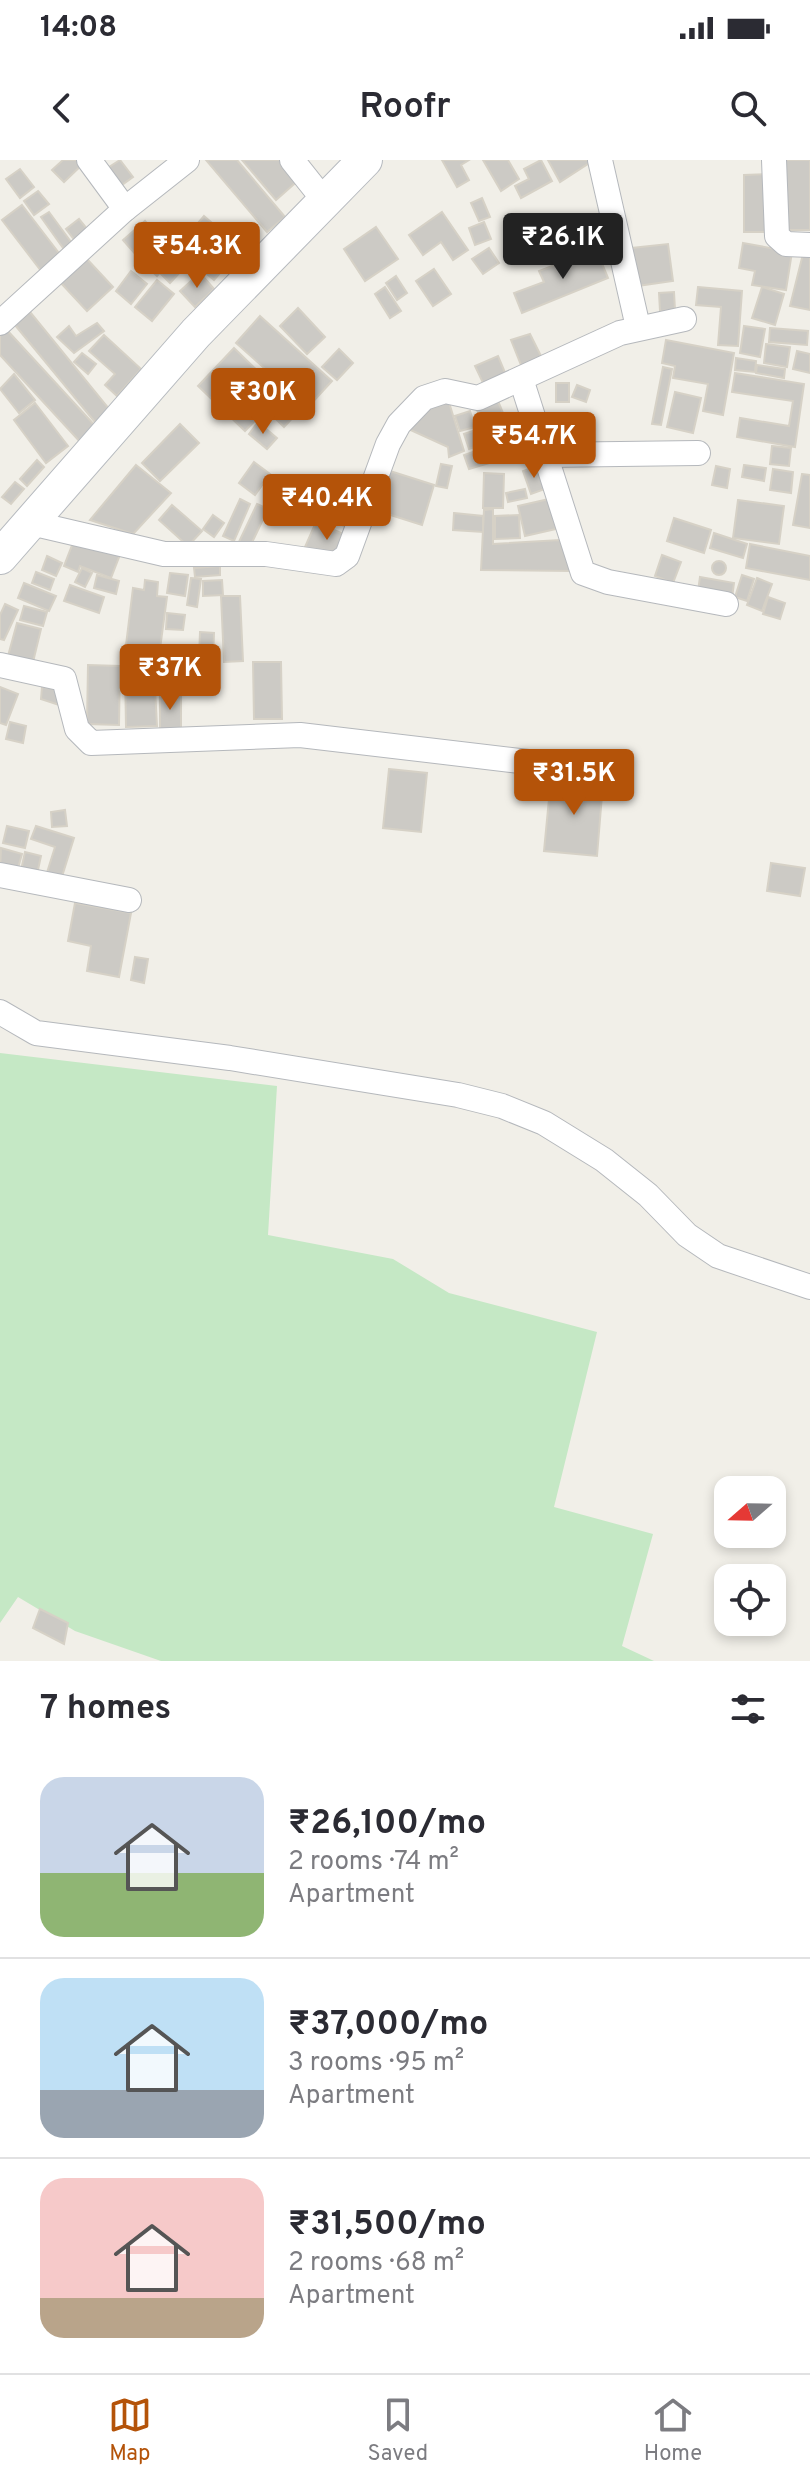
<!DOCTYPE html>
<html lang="en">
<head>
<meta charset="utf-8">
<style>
	:root { --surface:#fff; --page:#f2f2f3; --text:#2b2b33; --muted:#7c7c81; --line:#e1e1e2; --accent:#b45309 }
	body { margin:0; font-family:Overpass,sans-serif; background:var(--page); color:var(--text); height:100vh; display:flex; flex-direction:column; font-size:30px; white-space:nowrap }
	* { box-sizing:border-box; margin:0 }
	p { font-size:26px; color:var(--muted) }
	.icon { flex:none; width:44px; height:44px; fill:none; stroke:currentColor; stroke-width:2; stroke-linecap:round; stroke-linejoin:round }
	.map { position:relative; height:1501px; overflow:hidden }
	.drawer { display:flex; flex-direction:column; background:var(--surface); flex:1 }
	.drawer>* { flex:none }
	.needle { width:52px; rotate:250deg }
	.fabs { position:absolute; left:714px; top:1316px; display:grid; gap:16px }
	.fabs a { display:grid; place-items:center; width:72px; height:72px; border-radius:16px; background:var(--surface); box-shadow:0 4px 12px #0003; font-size:40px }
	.price { position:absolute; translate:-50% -68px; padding:0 18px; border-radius:8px; background:var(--accent); color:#fff; font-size:26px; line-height:52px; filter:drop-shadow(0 2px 4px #0008) }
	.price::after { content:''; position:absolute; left:50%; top:48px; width:24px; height:18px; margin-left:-12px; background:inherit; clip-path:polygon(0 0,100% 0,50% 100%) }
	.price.active { background:#222; color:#fff }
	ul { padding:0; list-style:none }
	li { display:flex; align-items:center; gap:24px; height:200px; padding:0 40px }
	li+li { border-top:2px solid var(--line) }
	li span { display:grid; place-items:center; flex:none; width:224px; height:160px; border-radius:24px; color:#555 }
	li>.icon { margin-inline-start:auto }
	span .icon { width:96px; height:96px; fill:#fffc; stroke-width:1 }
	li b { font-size:34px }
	h2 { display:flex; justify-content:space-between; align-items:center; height:96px; padding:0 40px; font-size:34px }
	.status { display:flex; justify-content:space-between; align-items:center; height:56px; padding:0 40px; background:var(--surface); direction:ltr }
	.status svg { height:22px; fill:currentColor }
	header { display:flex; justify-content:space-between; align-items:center; height:104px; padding:0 40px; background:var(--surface); font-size:36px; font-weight:600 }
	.tab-bar { display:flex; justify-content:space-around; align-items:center; height:112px; border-top:2px solid var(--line); background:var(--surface); font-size:22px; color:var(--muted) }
	.tab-bar a { display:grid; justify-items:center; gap:4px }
	.tab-bar .active { color:var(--accent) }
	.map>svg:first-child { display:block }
	.green { fill:#c5e8c5 }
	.building { fill:#cccac5; stroke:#d6d1c6; stroke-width:2 }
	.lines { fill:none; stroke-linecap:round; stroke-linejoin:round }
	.street-casing { stroke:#b5b8bc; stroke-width:26 }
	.secondary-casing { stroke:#b6babf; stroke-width:36 }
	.street { stroke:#fff; stroke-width:24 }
	.secondary { stroke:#fff; stroke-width:34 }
</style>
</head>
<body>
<div class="status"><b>14:08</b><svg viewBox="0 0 49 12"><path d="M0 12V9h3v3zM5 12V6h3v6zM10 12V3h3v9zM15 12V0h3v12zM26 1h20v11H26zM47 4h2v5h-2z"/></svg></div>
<header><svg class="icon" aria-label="back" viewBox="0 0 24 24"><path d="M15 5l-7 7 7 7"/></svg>Roofr<svg class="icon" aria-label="search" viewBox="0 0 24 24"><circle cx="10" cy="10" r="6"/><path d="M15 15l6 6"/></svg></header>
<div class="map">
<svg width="810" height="1501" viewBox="0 0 810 1501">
	<rect width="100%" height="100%" fill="#f1efe8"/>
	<polygon class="green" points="0,893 277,926 268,1075 393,1099 449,1133 597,1172 554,1347 653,1374 622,1486 654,1501 161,1501 75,1471 18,1437 0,1463"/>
	<g class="building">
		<polygon points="63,0 87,0 64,22 52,10"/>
		<polygon points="120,0 133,17 119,27 106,9"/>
		<polygon points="206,0 237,0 285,57 267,72"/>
		<polygon points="242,0 285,0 301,18 276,40"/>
		<polygon points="442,0 469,0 461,5 469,20 457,27"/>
		<polygon points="483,0 508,0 519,19 501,31"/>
		<polygon points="541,0 552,21 521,38 515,26 529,19 524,9"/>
		<polygon points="548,0 594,0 560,22"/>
		<rect x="782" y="0" width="28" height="70"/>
		<polygon points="20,9 34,27 20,38 6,19"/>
		<polygon points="772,14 773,72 744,72 744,15"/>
		<polygon points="38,31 49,44 34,55 24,41"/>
		<polygon points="482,38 490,57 479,61 471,43"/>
		<polygon points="22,45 65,101 45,116 2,60"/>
		<polygon points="49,52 74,86 66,92 41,57"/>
		<polygon points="442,52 468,90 453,100 441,82 423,95 409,75"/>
		<polygon points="204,56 241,88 214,120 177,88"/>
		<polygon points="79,59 92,75 79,86 66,69"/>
		<polygon points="145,61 159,77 137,96 123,80"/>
		<polygon points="484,62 491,79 475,85 469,68"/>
		<polygon points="168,63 181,77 173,84 160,71"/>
		<polygon points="376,67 398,99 365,121 344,89"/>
		<polygon points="743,83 792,92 786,130 752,125 755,111 739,108"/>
		<polygon points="668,84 673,121 637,126 632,88"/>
		<polygon points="150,87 168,103 157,116 139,99"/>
		<polygon points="489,88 499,103 483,114 472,99"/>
		<polygon points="596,89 608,118 522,153 514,133 544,122 539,111"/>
		<polygon points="804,90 810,91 810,150 790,146"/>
		<polygon points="86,98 113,127 87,151 60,122"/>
		<polygon points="175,101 183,109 170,123 161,114"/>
		<polygon points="434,109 451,134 433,146 416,121"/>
		<polygon points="131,111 147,124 131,144 116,131"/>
		<polygon points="200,113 214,129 195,147 180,131"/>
		<polygon points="396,116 407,133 397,140 386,123"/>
		<polygon points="157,120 174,134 152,161 135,147"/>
		<polygon points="385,127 401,151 390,158 375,134"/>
		<polygon points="698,127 742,131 738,186 718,185 721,147 696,145"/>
		<polygon points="762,127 784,134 775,165 752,158"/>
		<polygon points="674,132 675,150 660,151 659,133"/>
		<polygon points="298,148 325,177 307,194 280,166"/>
		<polygon points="30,152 110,250 95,262 15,165"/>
		<polygon points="260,156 332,221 308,247 236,183"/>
		<polygon points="97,163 104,171 74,193 57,177 69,166 76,176"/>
		<polygon points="744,166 765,169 760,197 740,193"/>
		<polygon points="770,168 808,171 807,185 769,182"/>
		<polygon points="6,169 99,270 83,285 0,195 0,175"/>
		<polygon points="530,174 545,204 523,210 511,180"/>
		<polygon points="104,175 141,209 117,236 105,225 115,214 89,191"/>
		<polygon points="666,180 734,193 723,255 703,251 708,224 673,218 675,206 662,203"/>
		<polygon points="766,184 790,187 787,207 764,203"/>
		<polygon points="234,188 299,251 284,267 266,249 245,271 198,226"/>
		<polygon points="339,189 353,203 337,220 322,207"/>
		<polygon points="797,191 810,194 810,213 793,209"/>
		<polygon points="82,193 96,204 88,214 74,202"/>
		<polygon points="498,196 506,215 484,225 475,206"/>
		<polygon points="736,198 756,201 755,212 735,210"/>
		<polygon points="757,205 785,209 784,218 756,213"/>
		<polygon points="663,207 672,209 661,265 652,264"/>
		<polygon points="735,213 804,224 795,287 737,277 740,258 789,266 793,241 732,232"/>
		<polygon points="14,214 35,240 19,253 0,229"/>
		<rect x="556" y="223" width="13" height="19"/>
		<polygon points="577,225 590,230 586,242 572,237"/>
		<polygon points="675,232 701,238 693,273 667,267"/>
		<polygon points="447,236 464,291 449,297 448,287 404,267"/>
		<polygon points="498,241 512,275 491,284 477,250"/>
		<polygon points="35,243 68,286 46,303 14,260"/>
		<polygon points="470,251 475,267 460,271 455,256"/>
		<polygon points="258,262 277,278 267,289 249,274"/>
		<polygon points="180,264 199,283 160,321 142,303"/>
		<polygon points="482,268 486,283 469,289 464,274"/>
		<polygon points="571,270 572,285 555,286 554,271"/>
		<polygon points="503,281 508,295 491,301 486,287"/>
		<polygon points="772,286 791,288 789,306 770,304"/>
		<polygon points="484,288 489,303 469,309 464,295"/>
		<polygon points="37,300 44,307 27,326 20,319"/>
		<polygon points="254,302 270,314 255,335 239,323"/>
		<polygon points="441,304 452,306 447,328 436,326"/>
		<polygon points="136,305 171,333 133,374 90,360"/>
		<polygon points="744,305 766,308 764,321 742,317"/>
		<polygon points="537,306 545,329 531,334 523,311"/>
		<polygon points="716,306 730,309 727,328 712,325"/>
		<polygon points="773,309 793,312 791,333 770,330"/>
		<polygon points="390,311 434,325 422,365 378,351"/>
		<polygon points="484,313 504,314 503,348 483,348"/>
		<polygon points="802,314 810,315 810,368 793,365"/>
		<polygon points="279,321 289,325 281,346 271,342"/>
		<polygon points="15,322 24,329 11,344 2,337"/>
		<polygon points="294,326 318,341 311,353 286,338"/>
		<polygon points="525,329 527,338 508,342 506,333"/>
		<polygon points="240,339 250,344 234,381 223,376"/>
		<polygon points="549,339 556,369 525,376 518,346"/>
		<polygon points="738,340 784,346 779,384 733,378"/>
		<polygon points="257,344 268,349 248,391 237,386"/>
		<polygon points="172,345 202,371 188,386 159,360"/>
		<polygon points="321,345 359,356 356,369 317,358"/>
		<polygon points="493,349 493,384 560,380 571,411 481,410 484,350"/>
		<polygon points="454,353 483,356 483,372 453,370"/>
		<polygon points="213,355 224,363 214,377 203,369"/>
		<polygon points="519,355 520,378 495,379 495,356"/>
		<polygon points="674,358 711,370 704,393 667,381"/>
		<polygon points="316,362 348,376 338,401 305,387"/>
		<polygon points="714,373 747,384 743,398 710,388"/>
		<polygon points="76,375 121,392 111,418 80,406 78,412 64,406"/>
		<polygon points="750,384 810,396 810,420 746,408"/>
		<polygon points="662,395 681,402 673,423 655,416"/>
		<polygon points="47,396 62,403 56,416 42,410"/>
		<circle cx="719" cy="408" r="7"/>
		<polygon points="220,406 220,415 195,417 194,408"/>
		<polygon points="82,408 92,413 85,427 75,422"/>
		<polygon points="36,412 54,419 50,430 32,423"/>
		<polygon points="170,413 188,415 185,436 167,433"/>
		<polygon points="97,415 119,421 116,434 94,428"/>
		<polygon points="742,415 754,419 747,441 735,437"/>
		<polygon points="700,417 734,423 732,438 698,431"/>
		<polygon points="191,418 201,419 197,447 187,445"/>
		<polygon points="757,418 772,424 762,451 747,445"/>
		<polygon points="145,420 158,422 157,436 167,437 160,489 126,485 133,428 144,430"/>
		<polygon points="222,420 223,435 203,436 203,421"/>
		<polygon points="24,423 56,436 49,451 18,438"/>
		<polygon points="70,425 104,437 99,453 64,441"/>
		<polygon points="221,436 240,436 243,501 224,502"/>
		<polygon points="768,437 785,443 780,459 763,454"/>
		<polygon points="5,444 18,450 4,480 0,479 0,455"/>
		<polygon points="24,446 47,452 43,466 20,460"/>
		<polygon points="167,453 185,455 183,470 166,469"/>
		<polygon points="17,463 41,469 33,502 8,496"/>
		<polygon points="200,472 214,473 213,499 199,498"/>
		<polygon points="253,502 281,502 282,559 254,559"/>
		<polygon points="88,505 120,506 119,565 87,564"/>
		<polygon points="182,507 182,527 155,528 157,566 126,567 125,508"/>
		<polygon points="0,527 18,534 6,565 0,563"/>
		<polygon points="42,527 64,530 62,546 41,539"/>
		<rect x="160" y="534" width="21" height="36"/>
		<polygon points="10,562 26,566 23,583 6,579"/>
		<polygon points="389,609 427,613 421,672 383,668"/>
		<polygon points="551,618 603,623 597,696 544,691"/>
		<polygon points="65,650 67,666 52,667 51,652"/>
		<polygon points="7,666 29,671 25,688 3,683"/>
		<polygon points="36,666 74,678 60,723 45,719 55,687 31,679"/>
		<polygon points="1,688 22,694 16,715 0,711"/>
		<polygon points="25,692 41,696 36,719 20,715"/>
		<polygon points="771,703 805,708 800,736 767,731"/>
		<polygon points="75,743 131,753 119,817 87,811 91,786 68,781"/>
		<polygon points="135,797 148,799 144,823 131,820"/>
		<polygon points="40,1449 68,1463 64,1484 33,1468"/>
	</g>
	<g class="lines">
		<g class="street-casing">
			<g id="street">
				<polyline points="89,0 125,49"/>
				<polyline points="292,0 323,39"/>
				<polyline points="600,0 638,167"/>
				<polyline points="774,0 777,76 786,84 810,85"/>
				<polyline points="0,163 125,49 187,0"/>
				<polyline points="521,219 583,413 608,422 726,444"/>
				<polyline points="542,295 698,293"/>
				<polyline points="31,363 164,394 266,394 336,404 347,396 388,284 399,264 424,238 445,231 478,238 620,173 684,159"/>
				<polyline points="0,505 64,519 77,569 91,583 300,575 554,605"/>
				<polyline points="0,715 129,740"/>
				<polyline points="0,852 36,873 230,898 458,935 502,946 544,963 604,1000 648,1035 687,1075 718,1096 810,1127"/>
			</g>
		</g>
		<g class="secondary-casing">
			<polyline id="secondary" points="0,397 196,173 365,0"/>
		</g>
		<use href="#street" class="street"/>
		<use href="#secondary" class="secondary"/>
	</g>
</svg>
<div class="fabs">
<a><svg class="needle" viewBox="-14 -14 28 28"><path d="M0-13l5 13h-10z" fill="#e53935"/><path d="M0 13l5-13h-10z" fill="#7c7c81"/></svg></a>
<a><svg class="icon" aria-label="locate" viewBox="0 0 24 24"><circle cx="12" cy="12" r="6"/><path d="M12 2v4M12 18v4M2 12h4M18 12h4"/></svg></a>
</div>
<b class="price active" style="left:563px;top:121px">₹26.1K</b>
<b class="price" style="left:197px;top:130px">₹54.3K</b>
<b class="price" style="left:263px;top:276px">₹30K</b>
<b class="price" style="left:534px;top:320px">₹54.7K</b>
<b class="price" style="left:327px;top:382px">₹40.4K</b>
<b class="price" style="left:170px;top:552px">₹37K</b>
<b class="price" style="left:574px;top:657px">₹31.5K</b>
</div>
<section class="drawer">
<h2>7 homes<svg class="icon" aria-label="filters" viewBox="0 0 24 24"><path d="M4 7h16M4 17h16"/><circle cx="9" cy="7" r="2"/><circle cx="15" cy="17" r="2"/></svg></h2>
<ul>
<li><span style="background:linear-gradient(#c9d6e8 60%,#8fb573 0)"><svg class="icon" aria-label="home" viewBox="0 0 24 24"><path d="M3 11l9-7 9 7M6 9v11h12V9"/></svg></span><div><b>₹26,100/mo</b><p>2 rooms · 74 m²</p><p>Apartment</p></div></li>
<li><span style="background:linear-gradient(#bfe0f5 70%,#9aa5b1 0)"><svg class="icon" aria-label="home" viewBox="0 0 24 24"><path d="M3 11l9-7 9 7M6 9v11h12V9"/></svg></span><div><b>₹37,000/mo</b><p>3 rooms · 95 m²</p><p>Apartment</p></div></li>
<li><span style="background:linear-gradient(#f6c9c9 75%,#b9a48a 0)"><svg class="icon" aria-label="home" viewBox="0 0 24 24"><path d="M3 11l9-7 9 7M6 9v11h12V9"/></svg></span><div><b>₹31,500/mo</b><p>2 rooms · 68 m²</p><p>Apartment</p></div></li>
</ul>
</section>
<nav class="tab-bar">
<a class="active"><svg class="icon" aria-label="map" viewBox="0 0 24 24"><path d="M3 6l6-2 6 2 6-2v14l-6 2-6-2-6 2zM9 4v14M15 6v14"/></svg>Map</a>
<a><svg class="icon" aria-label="saved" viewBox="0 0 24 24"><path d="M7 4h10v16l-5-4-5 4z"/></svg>Saved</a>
<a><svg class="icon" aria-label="home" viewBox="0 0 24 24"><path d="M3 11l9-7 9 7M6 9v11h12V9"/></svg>Home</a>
</nav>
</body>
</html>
